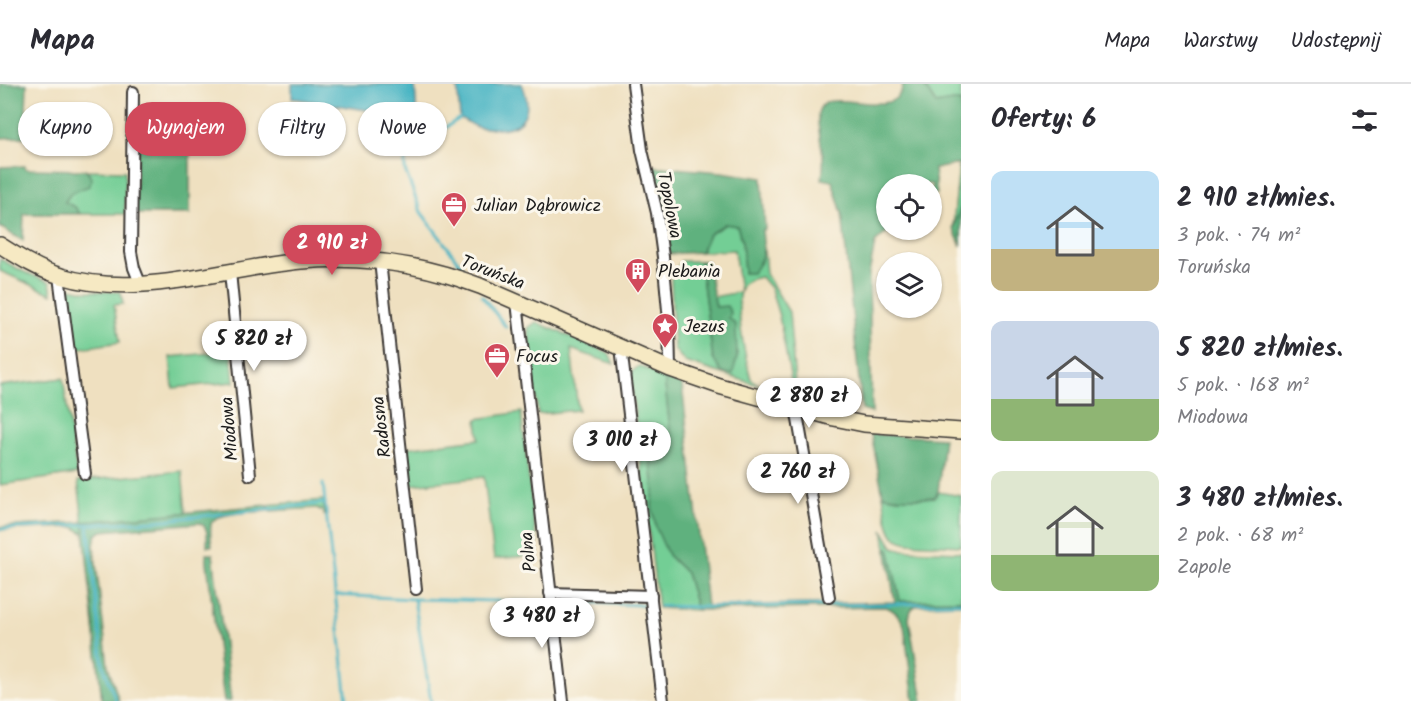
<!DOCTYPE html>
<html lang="pl">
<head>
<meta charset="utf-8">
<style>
	:root { --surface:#fff; --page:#f2f2f3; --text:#2b2b33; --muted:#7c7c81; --line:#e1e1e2; --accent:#d1495b }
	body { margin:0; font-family:Kalam,sans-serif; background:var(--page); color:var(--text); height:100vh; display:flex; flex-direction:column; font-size:22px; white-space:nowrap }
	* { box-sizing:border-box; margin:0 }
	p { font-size:20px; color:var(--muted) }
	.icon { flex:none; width:33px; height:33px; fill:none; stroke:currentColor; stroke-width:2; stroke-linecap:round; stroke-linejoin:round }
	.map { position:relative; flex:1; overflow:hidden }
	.panel { display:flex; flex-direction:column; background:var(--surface); width:450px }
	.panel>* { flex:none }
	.guide { position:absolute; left:18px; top:18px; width:570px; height:54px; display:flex; gap:12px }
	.buttons { position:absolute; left:876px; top:90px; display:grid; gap:12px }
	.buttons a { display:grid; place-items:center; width:66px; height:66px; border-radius:50%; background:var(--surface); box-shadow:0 2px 4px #0004; font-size:30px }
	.price { position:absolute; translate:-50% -51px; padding:0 14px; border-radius:21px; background:#fff; color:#222; font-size:20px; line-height:39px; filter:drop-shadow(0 2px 3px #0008) }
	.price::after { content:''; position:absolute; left:50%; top:36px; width:18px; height:14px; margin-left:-9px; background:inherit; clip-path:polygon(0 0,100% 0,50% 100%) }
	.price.selected { background:var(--accent); color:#fff }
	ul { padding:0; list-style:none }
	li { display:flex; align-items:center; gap:18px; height:150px; padding:0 30px }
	li span { display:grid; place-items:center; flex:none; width:168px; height:120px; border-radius:12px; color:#555 }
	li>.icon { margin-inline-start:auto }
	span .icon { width:72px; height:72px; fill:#fffc; stroke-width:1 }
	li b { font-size:26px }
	h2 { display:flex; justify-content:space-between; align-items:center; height:72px; padding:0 30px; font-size:26px }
	.chip { padding:0 21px; border-radius:27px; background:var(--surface); box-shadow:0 2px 4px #0004; font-size:21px; line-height:54px }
	.chip.selected { background:var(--accent); color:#fff }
	header { display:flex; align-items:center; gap:36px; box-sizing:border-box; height:84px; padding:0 30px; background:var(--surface); border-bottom:2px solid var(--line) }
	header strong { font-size:28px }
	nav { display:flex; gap:33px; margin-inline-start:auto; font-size:21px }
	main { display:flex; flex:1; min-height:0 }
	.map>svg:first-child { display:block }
	.green { fill:#73ce95; stroke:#487558; stroke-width:1.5 }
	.forest { fill:#5eb17e; stroke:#3d664d; stroke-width:1.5 }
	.water { fill:#47b4c3; stroke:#326870; stroke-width:1.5 }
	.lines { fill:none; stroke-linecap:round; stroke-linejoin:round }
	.stream { stroke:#47b4c3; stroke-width:3 }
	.minor-casing { stroke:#3c3935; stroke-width:14 }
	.secondary-casing { stroke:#3c3935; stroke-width:18 }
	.minor { stroke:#fff; stroke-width:10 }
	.secondary { stroke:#f6e9c3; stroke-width:15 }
	.labels { text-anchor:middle; stroke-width:6; stroke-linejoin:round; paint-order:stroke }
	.poi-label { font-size:18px; fill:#1c1c1c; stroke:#fbf7ec; text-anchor:start }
	.street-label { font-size:18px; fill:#1c1c1c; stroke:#fbf7ec }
</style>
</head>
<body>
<header>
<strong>Mapa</strong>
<nav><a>Mapa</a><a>Warstwy</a><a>Udostępnij</a></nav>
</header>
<main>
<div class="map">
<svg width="961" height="617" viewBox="0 0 961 617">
	<rect width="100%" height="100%" fill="#fbf7ec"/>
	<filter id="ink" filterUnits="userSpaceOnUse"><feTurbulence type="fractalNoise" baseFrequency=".0167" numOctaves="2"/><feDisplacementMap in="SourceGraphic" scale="12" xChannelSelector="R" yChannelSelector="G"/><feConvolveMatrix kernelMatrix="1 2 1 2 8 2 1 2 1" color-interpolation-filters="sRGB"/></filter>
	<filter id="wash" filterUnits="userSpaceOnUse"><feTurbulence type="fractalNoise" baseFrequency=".008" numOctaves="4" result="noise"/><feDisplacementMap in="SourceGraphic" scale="24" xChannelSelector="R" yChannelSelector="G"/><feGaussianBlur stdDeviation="1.35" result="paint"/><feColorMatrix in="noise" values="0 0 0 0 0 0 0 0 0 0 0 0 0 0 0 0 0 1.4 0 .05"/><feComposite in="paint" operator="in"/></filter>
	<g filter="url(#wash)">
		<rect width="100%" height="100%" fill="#efe0c0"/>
		<g class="green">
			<polygon points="923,0 961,0 961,19 953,17 936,20"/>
			<polygon points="172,29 190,31 190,62 179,51"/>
			<polygon points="961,77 961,123 953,143 959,80"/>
			<polygon points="86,86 125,87 125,130 80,130 75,123 64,118 71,109 92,95"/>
			<path d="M726 140 737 142 742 157 744 189 760 180 764 166 766 190 789 228 796 311 788 309 791 305V296L779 232 771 205 761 193C754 194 745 196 741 204 734 220 746 277 751 295L761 302 685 278 674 265 671 195 681 177H700L713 275 716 223 713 213 740 208 734 166 701 168 709 150Z"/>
			<polygon points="0,175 24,188 50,198 52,210 0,187"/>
			<polygon points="66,203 85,207 121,208 123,220 114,221 120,258 75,265"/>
			<polygon points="536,238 609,269 614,280 571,265 578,326 538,330 528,244"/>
			<polygon points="231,267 234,298 173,304 170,273"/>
			<polygon points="639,282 664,292 671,354 654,354 650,367 654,406 652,422 668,471 686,489 697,526 658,524 630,289"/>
			<polygon points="63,294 77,390 0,401 0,302"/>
			<polygon points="521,328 538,471 494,475 484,393 411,401 406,364 479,355 477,335"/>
			<polygon points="182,387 186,429 84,438 85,450 74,443 0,446 0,443 83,438 78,397"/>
			<path d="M938 408 961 412V462L909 459C904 458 899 457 895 453 887 447 885 421 883 411L897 414 935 413Z"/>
			<polygon points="323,416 325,433 322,427 317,424 270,427 267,421"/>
			<polygon points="883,446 893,463 903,466 961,468 961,516 900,517 889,464 886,464"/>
		</g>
		<g class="forest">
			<polygon points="0,0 27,0 25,53 0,54"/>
			<path d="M903 0H923L936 20 953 17 961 19V77L959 80 934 85 937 110H932V100H886V146H915L914 148H887L875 159 869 190 872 329 862 326 842 129 832 97 822 95C823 88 824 80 823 72 822 60 815 37 819 26 829 0 898 41 903 0Z"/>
			<polygon points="138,23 172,29 179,51 190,62 190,130 135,130"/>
			<polygon points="25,82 26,85 86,86 92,95 89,102 71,109 65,118 75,123 80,130 24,130 23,157 0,143 0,83"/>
			<path d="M649 82 721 88 762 94 765 145 762 146C764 165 765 174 752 189H744L742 157 737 142 725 140 709 150 701 168 668 170 664 134Z"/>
			<polygon points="961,123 961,162 953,144"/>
			<polygon points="700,177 707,177 716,223 727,222 731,229 729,234 736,241 737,273 733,290 722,289 713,275"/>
			<path d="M664 292 682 301 707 522 895 518 886 464H889L900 517 961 516V520L919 521C911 523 910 527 909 535L923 617H914L904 541C900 532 895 526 886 523L697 526 686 489 668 471 656 444 652 422 654 406 650 368 653 354H671Z"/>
			<path d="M871 350 944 354 938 408 935 413C917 415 901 415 883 411Z"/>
			<path d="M267 421 270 427C258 428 218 428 212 438 209 443 211 455 212 462H207C207 453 209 444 200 439L102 447C95 450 95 455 94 462L108 582 119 617H102L83 438Z"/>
			<polygon points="206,470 213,470 231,617 224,617"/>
		</g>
		<g class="water">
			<polygon points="292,0 415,0 417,34 292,14"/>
			<path d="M457 0H522C534 28 523 48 491 44 487 44 481 44 477 43 472 41 466 37 460 34Z"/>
		</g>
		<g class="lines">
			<g class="stream">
				<polyline points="460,34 416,63 405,77 405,86 421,128 463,184"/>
				<polyline points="482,212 506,243"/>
				<polyline points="323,400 347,617"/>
				<polyline points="88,440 103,581 116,617"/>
				<polyline points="0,445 156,437 325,419"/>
				<polyline points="335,511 414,515 431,617"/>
				<polyline points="414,515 541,518"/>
				<polyline points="555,518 643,521"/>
				<polyline points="660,522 702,523 961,519"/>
			</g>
		</g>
	</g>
	<g filter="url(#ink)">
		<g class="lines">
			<g class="minor-casing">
				<g id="minor">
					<polyline points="633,0 642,66 657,129 663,173 669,237 670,285"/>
					<polyline points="133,8 131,168 134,184 140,199"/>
					<polyline points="380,177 416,505"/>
					<polyline points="230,188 250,391"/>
					<polyline points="59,192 85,390"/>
					<polyline points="517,218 563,617"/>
					<polyline points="621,263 663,617"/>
					<polyline points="796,324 829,513"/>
					<polyline points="550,509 651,512"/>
				</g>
			</g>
			<g class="secondary-casing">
				<path id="secondary" d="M0 161C19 173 39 186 61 192 139 216 222 184 301 177 362 171 423 180 480 202L670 285 719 302 834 334 864 340 961 347"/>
			</g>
			<use href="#minor" class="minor"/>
			<use href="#secondary" class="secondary"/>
		</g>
	</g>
	<defs>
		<g id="office-pin" transform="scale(1.35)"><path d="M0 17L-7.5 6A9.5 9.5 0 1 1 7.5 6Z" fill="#d1495b" stroke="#fbf7ec"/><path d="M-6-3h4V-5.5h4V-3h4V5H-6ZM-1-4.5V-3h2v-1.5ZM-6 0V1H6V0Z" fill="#fff"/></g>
		<g id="building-pin" transform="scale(1.35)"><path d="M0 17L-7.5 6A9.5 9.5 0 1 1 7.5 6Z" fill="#d1495b" stroke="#fbf7ec"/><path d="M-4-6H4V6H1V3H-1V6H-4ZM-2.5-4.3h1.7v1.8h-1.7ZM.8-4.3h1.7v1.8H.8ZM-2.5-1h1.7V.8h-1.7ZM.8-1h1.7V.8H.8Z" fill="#fff"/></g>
		<g id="sight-pin" transform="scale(1.35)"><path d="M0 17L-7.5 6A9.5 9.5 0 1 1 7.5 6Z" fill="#d1495b" stroke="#fbf7ec"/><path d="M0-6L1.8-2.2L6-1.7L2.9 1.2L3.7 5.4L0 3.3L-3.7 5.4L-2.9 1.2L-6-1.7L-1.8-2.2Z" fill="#fff"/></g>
	</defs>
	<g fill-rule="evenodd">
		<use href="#office-pin" x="454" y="121"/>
		<use href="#building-pin" x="638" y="187"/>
		<use href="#sight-pin" x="665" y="242"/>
		<use href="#office-pin" x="497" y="272"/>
	</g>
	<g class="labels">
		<g class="poi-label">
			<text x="474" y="127">Julian Dąbrowicz</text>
			<text x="658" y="193">Plebania</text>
			<text x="684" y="248">Jezus</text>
			<text x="516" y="278">Focus</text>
		</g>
		<g class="street-label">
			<text transform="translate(670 121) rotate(79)" y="6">Topolowa</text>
			<text transform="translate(493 188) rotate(21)" y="6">Toruńska</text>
			<text transform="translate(381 343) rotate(-97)" y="6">Radosna</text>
			<text transform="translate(229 345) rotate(-95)" y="6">Miodowa</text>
			<text transform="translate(528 468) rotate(-96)" y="6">Polna</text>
		</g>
	</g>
</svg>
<div class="buttons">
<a><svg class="icon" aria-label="locate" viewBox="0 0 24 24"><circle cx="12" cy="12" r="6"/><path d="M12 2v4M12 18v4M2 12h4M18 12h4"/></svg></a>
<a><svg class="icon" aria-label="layers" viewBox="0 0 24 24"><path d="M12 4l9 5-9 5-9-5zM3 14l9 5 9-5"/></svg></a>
</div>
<b class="price selected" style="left:332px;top:192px">2 910 zł</b>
<b class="price" style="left:254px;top:288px">5 820 zł</b>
<b class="price" style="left:809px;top:345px">2 880 zł</b>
<b class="price" style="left:622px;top:389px">3 010 zł</b>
<b class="price" style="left:798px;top:421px">2 760 zł</b>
<b class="price" style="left:542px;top:565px">3 480 zł</b>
<div class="guide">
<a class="chip">Kupno</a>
<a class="chip selected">Wynajem</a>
<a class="chip">Filtry</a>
<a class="chip">Nowe</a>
</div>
</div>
<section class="panel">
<h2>Oferty: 6<svg class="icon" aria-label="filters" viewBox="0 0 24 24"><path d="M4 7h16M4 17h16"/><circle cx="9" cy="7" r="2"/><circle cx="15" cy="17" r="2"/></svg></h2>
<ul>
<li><span style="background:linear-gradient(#bfe0f5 65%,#c2b280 0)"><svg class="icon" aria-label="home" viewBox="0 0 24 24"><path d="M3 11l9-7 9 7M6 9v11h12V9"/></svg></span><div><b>2 910 zł/mies.</b><p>3 pok. · 74 m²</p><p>Toruńska</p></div></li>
<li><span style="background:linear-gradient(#c9d6e8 65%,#8fb573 0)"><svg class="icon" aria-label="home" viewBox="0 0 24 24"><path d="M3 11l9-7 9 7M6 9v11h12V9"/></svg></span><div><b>5 820 zł/mies.</b><p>5 pok. · 168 m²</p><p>Miodowa</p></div></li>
<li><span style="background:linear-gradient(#dfe7d0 70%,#8fb573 0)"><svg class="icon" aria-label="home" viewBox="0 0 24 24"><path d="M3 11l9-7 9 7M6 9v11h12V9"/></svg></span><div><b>3 480 zł/mies.</b><p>2 pok. · 68 m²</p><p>Zapole</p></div></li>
</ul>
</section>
</main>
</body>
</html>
